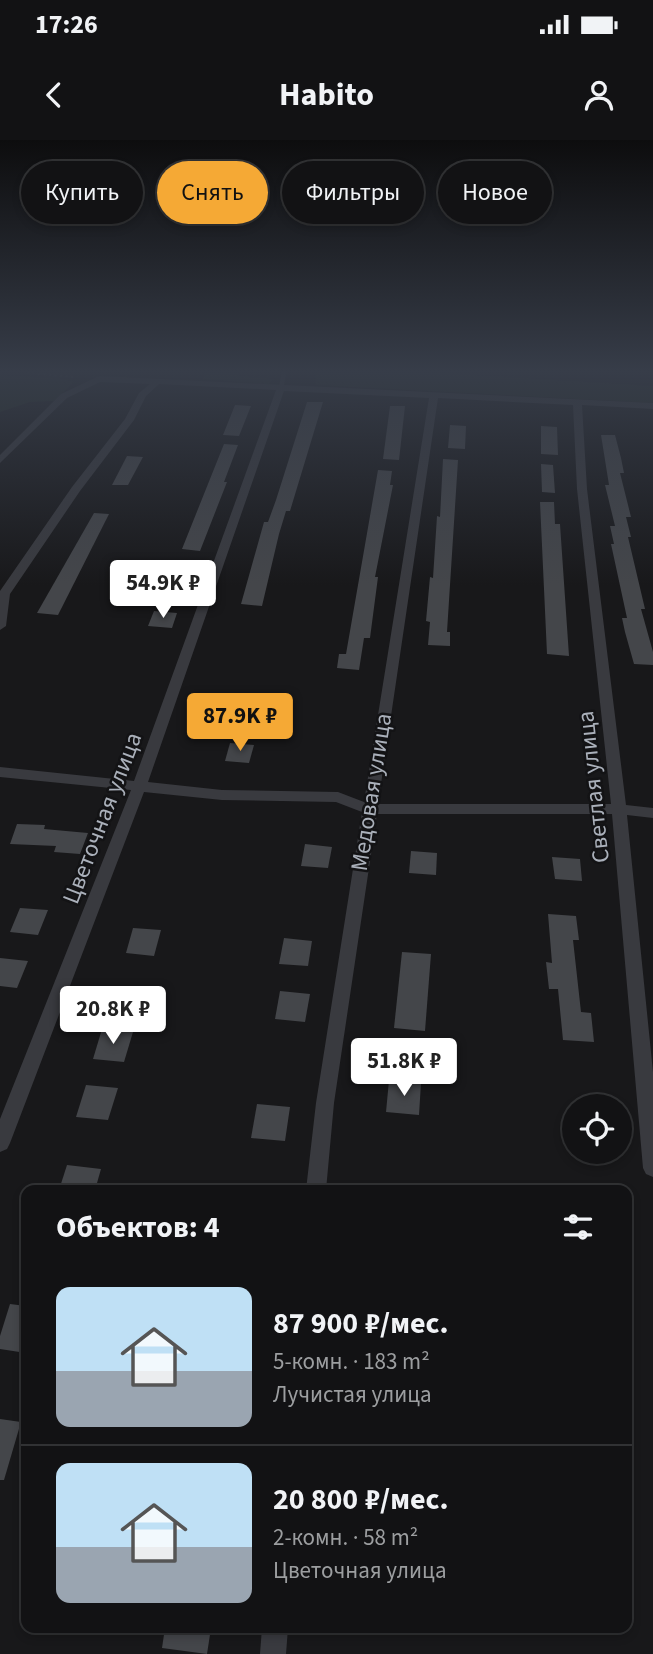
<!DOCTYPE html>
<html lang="ru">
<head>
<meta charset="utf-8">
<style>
	:root { --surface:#121214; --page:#1f2022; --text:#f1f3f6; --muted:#9c9ea0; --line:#313234; --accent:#f5a935 }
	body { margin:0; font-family:"Source Sans 3",sans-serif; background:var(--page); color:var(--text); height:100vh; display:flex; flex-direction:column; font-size:26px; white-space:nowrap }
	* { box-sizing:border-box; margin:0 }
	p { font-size:23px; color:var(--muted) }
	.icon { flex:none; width:38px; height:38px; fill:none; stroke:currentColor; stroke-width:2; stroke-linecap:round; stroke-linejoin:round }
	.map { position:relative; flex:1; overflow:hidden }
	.side { position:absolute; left:21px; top:1045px; width:611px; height:448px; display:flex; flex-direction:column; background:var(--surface); border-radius:14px; box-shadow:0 4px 10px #0003,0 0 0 2px var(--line) }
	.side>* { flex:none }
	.banner { position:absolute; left:21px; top:21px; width:612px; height:63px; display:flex; gap:14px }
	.fabs { position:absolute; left:562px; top:954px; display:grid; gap:14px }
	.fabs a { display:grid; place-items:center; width:70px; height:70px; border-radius:50%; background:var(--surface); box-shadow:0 4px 10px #0003,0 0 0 2px var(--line); font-size:35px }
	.price { position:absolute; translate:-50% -60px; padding:0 16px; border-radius:7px; background:#fff; color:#222; font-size:23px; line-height:46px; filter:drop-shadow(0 2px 4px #0008) }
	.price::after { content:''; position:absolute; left:50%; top:42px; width:21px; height:16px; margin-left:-10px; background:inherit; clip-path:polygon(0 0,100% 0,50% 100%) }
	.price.selected { background:var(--accent); color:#111 }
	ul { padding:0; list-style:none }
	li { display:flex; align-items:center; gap:21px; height:175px; padding:0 35px }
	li+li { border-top:2px solid var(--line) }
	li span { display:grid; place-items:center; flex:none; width:196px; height:140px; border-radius:14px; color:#555 }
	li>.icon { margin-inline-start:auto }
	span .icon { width:84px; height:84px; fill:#fffc; stroke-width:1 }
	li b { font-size:30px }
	h2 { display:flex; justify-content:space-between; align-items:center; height:84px; padding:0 35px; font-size:30px }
	.chip { padding:0 24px; border-radius:32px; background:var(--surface); box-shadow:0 4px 10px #0003,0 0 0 2px var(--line); font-size:24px; line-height:63px }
	.chip.selected { background:var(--accent); color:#111 }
	.status { display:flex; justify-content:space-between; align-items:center; height:49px; padding:0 35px; background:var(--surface); direction:ltr }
	.status svg { height:19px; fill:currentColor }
	header { display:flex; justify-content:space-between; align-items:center; height:91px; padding:0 35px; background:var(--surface); font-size:32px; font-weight:700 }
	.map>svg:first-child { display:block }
	.green { fill:#202921 }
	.building { fill:#44464a }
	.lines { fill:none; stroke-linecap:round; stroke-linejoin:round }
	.path { stroke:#3f4246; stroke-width:2; stroke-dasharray:2 3.5; stroke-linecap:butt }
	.service { stroke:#393a3f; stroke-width:4.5 }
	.minor { fill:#393a3f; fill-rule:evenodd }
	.labels { text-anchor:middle; stroke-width:5; stroke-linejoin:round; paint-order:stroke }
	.street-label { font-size:24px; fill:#aab0ba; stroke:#131315 }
</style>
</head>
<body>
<div class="status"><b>17:26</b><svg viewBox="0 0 49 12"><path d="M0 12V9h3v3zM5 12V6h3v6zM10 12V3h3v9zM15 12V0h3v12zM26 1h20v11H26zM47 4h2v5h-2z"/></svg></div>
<header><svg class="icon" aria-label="back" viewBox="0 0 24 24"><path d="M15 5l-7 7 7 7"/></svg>Habito<svg class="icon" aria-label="person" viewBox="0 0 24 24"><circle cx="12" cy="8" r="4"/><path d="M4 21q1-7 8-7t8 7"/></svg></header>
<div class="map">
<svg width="653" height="1514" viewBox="0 0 653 1514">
	<rect width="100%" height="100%" fill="#18181a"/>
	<g class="green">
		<polygon points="205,233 238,233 238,236 273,239 269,244 203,239"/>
		<polygon points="315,233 439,233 653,246 653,263 316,245"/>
		<polygon points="0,235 64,239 74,242 54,261 30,262 0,272"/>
	</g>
	<g class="building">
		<polygon points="307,262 323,262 290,371 286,371 279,394 262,466 241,464 264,382 268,382 276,360"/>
		<polygon points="235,265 251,266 239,296 223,295"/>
		<polygon points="390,266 405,266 399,320 383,319"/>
		<polygon points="450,285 466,286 465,309 448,308"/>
		<polygon points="541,286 557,287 558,315 541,314"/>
		<polygon points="601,295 615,295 621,318 624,333 620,333 631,377 626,377 631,397 628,397 645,469 641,469 653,512 653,525 634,524 625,492 622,478 627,478 611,404 614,404 610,386 615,386 605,345 609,345"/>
		<polygon points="224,304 238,305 224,342 227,342 200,411 182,409"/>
		<polygon points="127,316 143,317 128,345 112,345"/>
		<polygon points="443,319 458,320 447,492 450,492 450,506 428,505 430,482 426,481 430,437 433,438 437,376 440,377"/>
		<polygon points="541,324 553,325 555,353 542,352"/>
		<polygon points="378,330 392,331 390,345 393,345 375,437 378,437 370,498 364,498 359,530 337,528 339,514 346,514"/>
		<polygon points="540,362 554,362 555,384 560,384 569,516 547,514"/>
		<polygon points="94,373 109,374 58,475 37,473"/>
		<polygon points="154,471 177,473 172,488 148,486"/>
		<polygon points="230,603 254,605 249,623 225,621"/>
		<polygon points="17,684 45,685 44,689 88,693 80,714 54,712 56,706 10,704"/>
		<polygon points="305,704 332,707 328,728 301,726"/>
		<polygon points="411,711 437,713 436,735 409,733"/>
		<polygon points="552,717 580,719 582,741 555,739"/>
		<polygon points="20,768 48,770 38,795 10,792"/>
		<polygon points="548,774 576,776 579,800 573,800 581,872 591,873 594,902 563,900 558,849 549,849 546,822 552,823"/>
		<polygon points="133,788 161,790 154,816 126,813"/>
		<polygon points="284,798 312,801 308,826 279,824"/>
		<polygon points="402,812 431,814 425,891 394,888"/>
		<polygon points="0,818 28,821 17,848 0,846"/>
		<polygon points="280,851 310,854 305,882 275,879"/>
		<polygon points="102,889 133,892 124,922 93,919"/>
		<polygon points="389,940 421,943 419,975 386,972"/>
		<polygon points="86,945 118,948 108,980 76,977"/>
		<polygon points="257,964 290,967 285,1001 251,998"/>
		<polygon points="67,1025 101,1029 95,1050 59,1050"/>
		<polygon points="10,1164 26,1166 26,1213 0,1209 0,1196"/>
		<polygon points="0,1279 21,1282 4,1340 0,1340"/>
		<polygon points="165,1488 211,1488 207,1514 162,1508"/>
	</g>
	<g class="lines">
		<polyline class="path" points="27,233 75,237"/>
		<polyline class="service" points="281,248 284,233"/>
		<g class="minor">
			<path d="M99 236 653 263V269L582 265 587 349 626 665 653 668V678L627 675 653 932V1037L646 1034 643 1028 612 674H377L334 963 326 1050H306L316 963 362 672 336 662 222 660 144 652 10 1003 7 1009 0 1012V979L131 650 0 637V627L134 641 276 250 159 244 146 256 134 280 80 351 10 454 6 486 0 490V451L72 347 125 279 139 253 150 244 100 242 67 258 0 323V315L61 254ZM284 251 429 258 364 662 338 652 222 650 148 642ZM438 258 573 265 577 349 611 664H378Z"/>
			<polygon points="262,1488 288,1488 286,1514 260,1514"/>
		</g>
	</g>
	<linearGradient id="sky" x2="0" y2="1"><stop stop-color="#0d0d0e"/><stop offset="0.52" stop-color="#373d49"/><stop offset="1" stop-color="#373d49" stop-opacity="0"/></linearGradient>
	<rect width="653" height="445" fill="url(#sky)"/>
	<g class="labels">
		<g class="street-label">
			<text transform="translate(593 647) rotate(-96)" y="8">Светлая улица</text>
			<text transform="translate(371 652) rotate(-81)" y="8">Медовая улица</text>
			<text transform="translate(102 678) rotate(-69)" y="8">Цветочная улица</text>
		</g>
	</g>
</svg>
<div class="fabs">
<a><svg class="icon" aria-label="locate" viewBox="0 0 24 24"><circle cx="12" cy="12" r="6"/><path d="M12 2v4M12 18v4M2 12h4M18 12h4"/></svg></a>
</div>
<b class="price" style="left:163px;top:480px">54.9K ₽</b>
<b class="price selected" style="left:240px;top:613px">87.9K ₽</b>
<b class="price" style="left:113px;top:906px">20.8K ₽</b>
<b class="price" style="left:404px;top:958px">51.8K ₽</b>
<div class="banner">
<a class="chip">Купить</a>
<a class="chip selected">Снять</a>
<a class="chip">Фильтры</a>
<a class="chip">Новое</a>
</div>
<section class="side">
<h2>Объектов: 4<svg class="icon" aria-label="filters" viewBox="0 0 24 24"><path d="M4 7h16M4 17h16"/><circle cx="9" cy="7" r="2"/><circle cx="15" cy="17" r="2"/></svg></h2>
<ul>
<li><span style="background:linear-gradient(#bfe0f5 60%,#9aa5b1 0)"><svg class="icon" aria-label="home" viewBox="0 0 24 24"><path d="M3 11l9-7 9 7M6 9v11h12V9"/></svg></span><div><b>87 900 ₽/мес.</b><p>5-комн. · 183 m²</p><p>Лучистая улица</p></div></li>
<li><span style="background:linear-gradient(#bfe0f5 60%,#9aa5b1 0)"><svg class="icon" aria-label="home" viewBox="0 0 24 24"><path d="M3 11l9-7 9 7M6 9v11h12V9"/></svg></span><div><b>20 800 ₽/мес.</b><p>2-комн. · 58 m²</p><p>Цветочная улица</p></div></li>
</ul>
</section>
</div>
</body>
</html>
